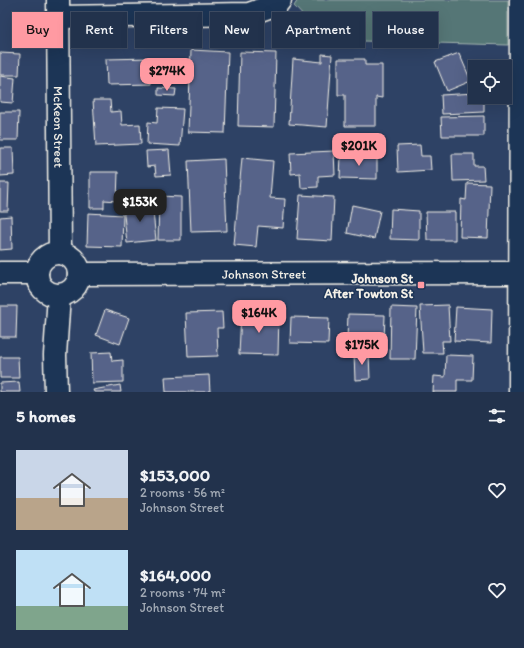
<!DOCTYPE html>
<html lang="en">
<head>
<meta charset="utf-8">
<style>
	:root { --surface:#22324c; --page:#2e3e56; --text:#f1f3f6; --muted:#a2aab5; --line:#3f4d64; --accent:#ff9aa2 }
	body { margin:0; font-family:Itim,sans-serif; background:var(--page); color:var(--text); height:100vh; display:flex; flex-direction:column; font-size:15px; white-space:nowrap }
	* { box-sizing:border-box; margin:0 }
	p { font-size:13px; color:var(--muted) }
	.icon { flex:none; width:22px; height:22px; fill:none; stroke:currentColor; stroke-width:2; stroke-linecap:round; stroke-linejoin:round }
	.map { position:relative; height:392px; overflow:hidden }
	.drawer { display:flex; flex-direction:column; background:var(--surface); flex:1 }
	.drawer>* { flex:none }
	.guide { position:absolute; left:12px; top:12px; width:500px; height:36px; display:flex; gap:8px }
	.buttons { position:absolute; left:468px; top:60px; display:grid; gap:8px }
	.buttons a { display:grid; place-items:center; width:44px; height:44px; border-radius:0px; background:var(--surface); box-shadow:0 4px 16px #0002,0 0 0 1px var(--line); font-size:20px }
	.price { position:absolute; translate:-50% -34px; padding:0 9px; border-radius:8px; background:var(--accent); color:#111; font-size:13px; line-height:26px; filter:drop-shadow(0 1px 2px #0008) }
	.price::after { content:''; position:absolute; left:50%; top:24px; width:12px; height:9px; margin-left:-6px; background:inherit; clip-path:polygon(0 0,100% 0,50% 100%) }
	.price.on { background:#222; color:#fff }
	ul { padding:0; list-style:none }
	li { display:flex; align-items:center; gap:12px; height:100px; padding:0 16px }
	li span { display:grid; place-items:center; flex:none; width:112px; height:80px; border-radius:0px; color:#555 }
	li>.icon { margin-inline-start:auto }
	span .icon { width:48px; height:48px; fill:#fffc; stroke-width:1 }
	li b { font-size:17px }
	h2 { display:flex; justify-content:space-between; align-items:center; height:48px; padding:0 16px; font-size:17px }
	.pill { padding:0 14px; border-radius:0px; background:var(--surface); box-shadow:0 4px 16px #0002,0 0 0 1px var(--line); font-size:14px; line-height:36px }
	.pill.on { background:var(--accent); color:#111 }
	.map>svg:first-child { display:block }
	.green { fill:#547676; stroke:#a4b4af }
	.building { fill:#576389; stroke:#f4f1e8 }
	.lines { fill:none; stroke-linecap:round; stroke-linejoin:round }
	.minor-casing { stroke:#f4f1e8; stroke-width:25 }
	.minor { stroke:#1d3557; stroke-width:22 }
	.poi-dot { fill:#ff9aa2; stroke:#1d3557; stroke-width:1.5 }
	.labels { text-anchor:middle; stroke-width:3; stroke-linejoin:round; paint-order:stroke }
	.street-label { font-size:13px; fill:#f4f1e8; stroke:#1d3557 }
	.poi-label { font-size:13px; font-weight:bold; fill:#f4f1e8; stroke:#1d3557; text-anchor:end }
</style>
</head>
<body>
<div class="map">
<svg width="524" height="392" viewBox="0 0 524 392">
	<rect width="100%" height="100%" fill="#2e4265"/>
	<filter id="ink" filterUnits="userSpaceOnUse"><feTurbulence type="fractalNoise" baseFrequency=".025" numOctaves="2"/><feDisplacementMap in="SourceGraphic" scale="8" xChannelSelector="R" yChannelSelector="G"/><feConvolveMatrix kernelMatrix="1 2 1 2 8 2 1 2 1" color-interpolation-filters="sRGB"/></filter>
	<g filter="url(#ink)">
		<polygon class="green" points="298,0 508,0 508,45 326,40 294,6"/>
		<g class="building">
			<polygon points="191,50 228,52 225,133 188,132"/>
			<polygon points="240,52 276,53 274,127 238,126"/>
			<polygon points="0,53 20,54 19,75 0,75"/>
			<polygon points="459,53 471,81 447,91 435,62"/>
			<polygon points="322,54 332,55 327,127 289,124 293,59 322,62"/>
			<polygon points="150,58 151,84 107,85 106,59"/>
			<polygon points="338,59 365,59 365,65 382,65 382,98 376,97 376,126 345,126 345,95 338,95"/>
			<polygon points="0,76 15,78 13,103 0,102"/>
			<polygon points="158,88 176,89 175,96 158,95"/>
			<polygon points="475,93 475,97 484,97 484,112 442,114 441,95"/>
			<polygon points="93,100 110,100 111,112 121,111 122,125 140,124 141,144 96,146"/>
			<polygon points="158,108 183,109 180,146 147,144 148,122 157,123"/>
			<polygon points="0,112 19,112 18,140 0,140"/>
			<polygon points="484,116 484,136 442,136 441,117"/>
			<polygon points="420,145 421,156 430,156 431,170 398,172 397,146"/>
			<polygon points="0,148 13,148 14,175 0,176"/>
			<polygon points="169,150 171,175 156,176 155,166 147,167 146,151"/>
			<polygon points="334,151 335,175 318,176 318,187 301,188 300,173 291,174 290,153"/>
			<polygon points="452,154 474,154 474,166 483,166 484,180 453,181"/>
			<polygon points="341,155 377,156 377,179 340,178"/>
			<polygon points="242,158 273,161 270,198 285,199 283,228 258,226 256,247 234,245"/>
			<polygon points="224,159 227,231 191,232 188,161"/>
			<polygon points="90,172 118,172 117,201 104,200 104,208 90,208"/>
			<polygon points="0,183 9,183 8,211 0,211"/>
			<polygon points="467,183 490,184 488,238 460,237 461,199 466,200"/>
			<polygon points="300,195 334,197 332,241 297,239"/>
			<polygon points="159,196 181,197 181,240 158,240"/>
			<polygon points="152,203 156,240 127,243 123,206"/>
			<polygon points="352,205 380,211 374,239 347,233"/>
			<polygon points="391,209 419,211 419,240 390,239"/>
			<polygon points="426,212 455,212 455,240 427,240"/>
			<polygon points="88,213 123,215 122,247 87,246"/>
			<polygon points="11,216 12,249 0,250 0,217"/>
			<polygon points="448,305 450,341 442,341 443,353 423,353 420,306"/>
			<polygon points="0,306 17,306 16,337 0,337"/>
			<polygon points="391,307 417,308 415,359 390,359"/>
			<polygon points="456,307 492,309 491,343 454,341"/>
			<polygon points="105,310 129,318 120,344 96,335"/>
			<polygon points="222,312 223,328 217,328 218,356 188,357 186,313"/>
			<polygon points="241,313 279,314 278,355 239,354"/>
			<polygon points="348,314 385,315 384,341 347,339"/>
			<polygon points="291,317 329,318 328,344 290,343"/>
			<polygon points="111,352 112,361 123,360 123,382 92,383 91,353"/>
			<polygon points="369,353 370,379 355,380 354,354"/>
			<polygon points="446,355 473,356 472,380 457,380 457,392 433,392 434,376 445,377"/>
			<polygon points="0,357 18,357 19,378 0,378"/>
			<polygon points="209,375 210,392 166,392 165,377"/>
			<polygon points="19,382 20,392 0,392 0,383"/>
			<polygon points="120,385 121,392 94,392 93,390"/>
		</g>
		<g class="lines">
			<g class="minor-casing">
				<g id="minor">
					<path id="s1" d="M58 0 60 253"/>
					<polyline points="59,17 249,14 277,4 280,0"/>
					<circle cx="58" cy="274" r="21"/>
					<polyline points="0,273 37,273"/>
					<path id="s2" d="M79 274 521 273"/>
					<polyline points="56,392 55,355 59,295"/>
					<polyline points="520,392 521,0"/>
				</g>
			</g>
			<use href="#minor" class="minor"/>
		</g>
	</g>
	<rect class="poi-dot" x="417" y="281" width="8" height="8" rx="2"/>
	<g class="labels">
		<g class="street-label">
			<text dy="5" stroke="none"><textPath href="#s1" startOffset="127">McKeon Street</textPath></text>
			<text dy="5" stroke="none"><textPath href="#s2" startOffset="185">Johnson Street</textPath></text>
		</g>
		<g class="poi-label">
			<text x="413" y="283">Johnson St<tspan x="413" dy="15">After Towton St</tspan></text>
		</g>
	</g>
</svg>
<div class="buttons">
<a><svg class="icon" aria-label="locate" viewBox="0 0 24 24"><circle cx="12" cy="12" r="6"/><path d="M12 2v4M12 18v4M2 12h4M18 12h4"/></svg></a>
</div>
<b class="price" style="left:167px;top:92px">$274K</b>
<b class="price" style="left:359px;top:167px">$201K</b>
<b class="price on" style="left:140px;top:223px">$153K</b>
<b class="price" style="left:259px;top:334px">$164K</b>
<b class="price" style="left:362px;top:366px">$175K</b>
<div class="guide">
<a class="pill on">Buy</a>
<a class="pill">Rent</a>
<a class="pill">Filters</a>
<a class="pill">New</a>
<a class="pill">Apartment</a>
<a class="pill">House</a>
</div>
</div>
<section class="drawer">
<h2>5 homes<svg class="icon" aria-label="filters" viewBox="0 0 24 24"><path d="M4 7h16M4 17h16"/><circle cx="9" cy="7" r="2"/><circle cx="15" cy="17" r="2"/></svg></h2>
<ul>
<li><span style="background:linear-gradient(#c9d6e8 60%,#b9a48a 0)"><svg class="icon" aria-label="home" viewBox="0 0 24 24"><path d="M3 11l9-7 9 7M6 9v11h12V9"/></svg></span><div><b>$153,000</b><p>2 rooms · 56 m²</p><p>Johnson Street</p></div><svg class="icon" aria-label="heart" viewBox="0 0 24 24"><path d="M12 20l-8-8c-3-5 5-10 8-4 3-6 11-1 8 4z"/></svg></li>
<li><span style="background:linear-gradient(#bfe0f5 70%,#7fa58c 0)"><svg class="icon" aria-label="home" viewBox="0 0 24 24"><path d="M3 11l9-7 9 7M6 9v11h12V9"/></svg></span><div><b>$164,000</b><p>2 rooms · 74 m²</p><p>Johnson Street</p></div><svg class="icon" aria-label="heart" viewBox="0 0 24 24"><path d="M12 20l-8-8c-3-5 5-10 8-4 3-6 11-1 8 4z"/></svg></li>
</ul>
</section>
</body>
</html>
